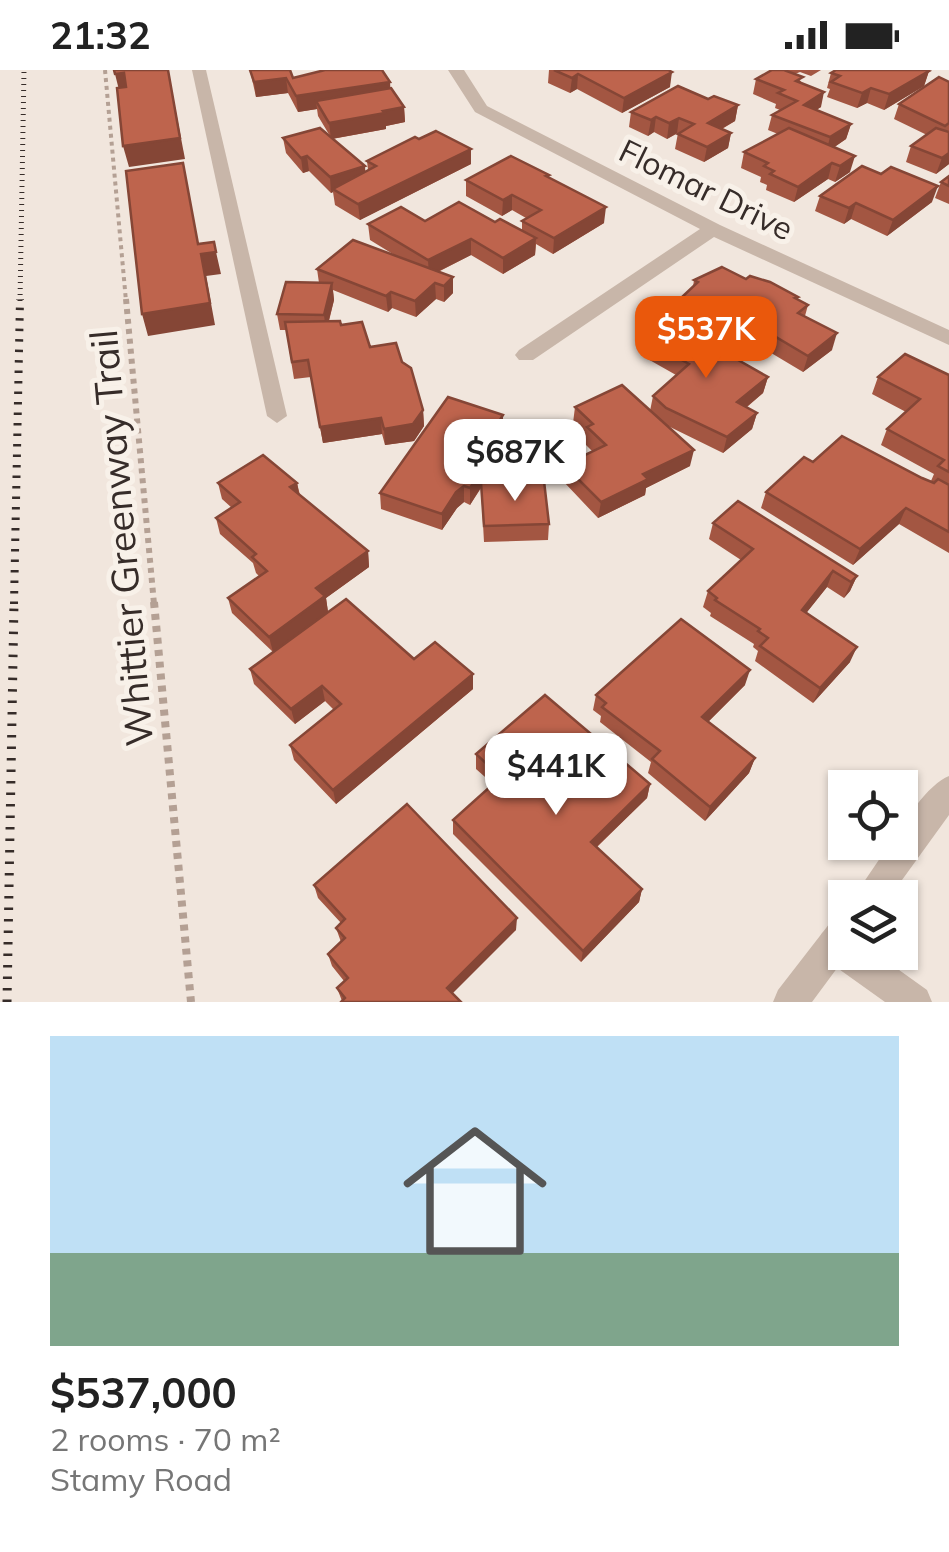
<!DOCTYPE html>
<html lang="en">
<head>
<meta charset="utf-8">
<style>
	:root { --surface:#fff; --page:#f2f2f2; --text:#222; --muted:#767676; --accent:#ea580c }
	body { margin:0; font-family:Mulish,sans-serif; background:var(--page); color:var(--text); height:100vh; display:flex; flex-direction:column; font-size:38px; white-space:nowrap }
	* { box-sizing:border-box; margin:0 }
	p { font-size:32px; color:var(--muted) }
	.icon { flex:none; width:55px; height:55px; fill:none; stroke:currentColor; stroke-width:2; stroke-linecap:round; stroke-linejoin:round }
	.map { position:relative; height:932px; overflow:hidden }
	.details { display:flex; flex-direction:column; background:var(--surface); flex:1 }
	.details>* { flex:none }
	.tools { position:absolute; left:828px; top:700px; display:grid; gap:20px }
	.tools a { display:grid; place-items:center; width:90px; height:90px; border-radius:0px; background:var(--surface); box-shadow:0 2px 8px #0004; font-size:50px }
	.price { position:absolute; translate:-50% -85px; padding:0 22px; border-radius:20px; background:#fff; color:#222; font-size:32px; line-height:65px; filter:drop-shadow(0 2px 5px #0008) }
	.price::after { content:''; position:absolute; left:50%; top:60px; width:30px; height:22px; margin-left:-15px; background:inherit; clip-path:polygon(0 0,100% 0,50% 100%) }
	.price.current { background:var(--accent); color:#fff }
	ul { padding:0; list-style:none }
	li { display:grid; align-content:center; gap:20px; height:530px; padding:0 50px }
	li span { display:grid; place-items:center; height:310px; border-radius:0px; color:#555 }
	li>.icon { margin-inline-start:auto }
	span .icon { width:180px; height:180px; fill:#fffc; stroke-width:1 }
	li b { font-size:42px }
	.status { display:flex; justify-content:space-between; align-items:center; height:70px; padding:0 50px; background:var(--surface); direction:ltr }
	.status svg { height:28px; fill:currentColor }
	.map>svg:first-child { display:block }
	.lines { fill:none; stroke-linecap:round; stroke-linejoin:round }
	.path-far2 { stroke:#b4a094; stroke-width:4; stroke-dasharray:4 4; stroke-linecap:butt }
	.path-far1 { stroke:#b4a094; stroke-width:6; stroke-dasharray:5 5; stroke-linecap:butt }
	.path { stroke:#b4a094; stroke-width:8; stroke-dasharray:6 6; stroke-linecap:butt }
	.service { fill:#c8b6a9; fill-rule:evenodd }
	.minor { fill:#c8b6a9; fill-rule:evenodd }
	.tertiary { fill:#c8b6a9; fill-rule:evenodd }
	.rail-far2 { stroke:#362c29; stroke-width:5; stroke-dasharray:1 5; stroke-linecap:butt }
	.rail-far1 { stroke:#362c29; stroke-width:8; stroke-dasharray:2.5 8; stroke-linecap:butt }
	.rail { stroke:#362c29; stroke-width:9; stroke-dasharray:2.5 9; stroke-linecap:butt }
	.wall { fill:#a35642 }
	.shaded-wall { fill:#854636 }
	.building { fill:#be644d; stroke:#854636; stroke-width:2.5 }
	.labels { text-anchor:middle; stroke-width:10; stroke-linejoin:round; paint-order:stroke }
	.far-street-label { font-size:32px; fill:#362c29; stroke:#f8f1e9 }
	.street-label { font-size:38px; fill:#362c29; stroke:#f8f1e9 }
</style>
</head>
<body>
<div class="status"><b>21:32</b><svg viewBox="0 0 49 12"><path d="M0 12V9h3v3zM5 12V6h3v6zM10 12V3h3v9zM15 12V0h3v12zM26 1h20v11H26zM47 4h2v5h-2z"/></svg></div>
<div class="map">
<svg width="949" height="932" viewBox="0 0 949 932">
	<rect width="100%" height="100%" fill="#f1e6dd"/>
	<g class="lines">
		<polyline class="path-far2" points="105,0 126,231"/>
		<polyline class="path-far1" points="126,229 154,534"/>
		<polyline class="path" points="154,532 191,932"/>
		<polygon class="service" points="192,0 206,0 287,346 277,353 267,346"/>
		<g class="minor">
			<polygon points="448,0 464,0 487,36 720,155 949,260 949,275 714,167 533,290 519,290 515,285 519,280 700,159 475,42"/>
			<polygon points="834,858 845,863 845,882 874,882 927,920 932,932 885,932 822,887 817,875 822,863"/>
		</g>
		<g class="tertiary">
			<path d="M949 706V745L889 828H853L891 772H900C900 752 929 714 949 706Z"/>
			<polygon points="845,844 845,882 849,882 812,932 773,932 778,920 833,849"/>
		</g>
		<polyline class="rail-far2" points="20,231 24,0"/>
		<polyline class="rail-far1" points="14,534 20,229"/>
		<polyline class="rail" points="7,932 14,532"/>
	</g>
	<g class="wall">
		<polygon points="250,0 290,0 293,8 390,18 404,37 405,52 386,56 386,59 332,69 365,102 368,100 367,91 419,69 471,79 471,94 360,150 335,135 333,122 331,123 309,101 303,103 286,83 283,68 330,66 318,46 317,39 298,42 288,23 256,27"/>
		<polygon points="549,0 668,0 670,17 622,43 577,19 570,23 548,13"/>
		<polygon points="772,0 821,0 811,6 800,2 795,4 821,37 816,40 851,54 846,69 834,77 850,102 835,112 828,109 794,132 766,120 767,115 760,112 761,107 741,98 744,82 778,64 768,60 772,45 780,40 775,38 776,34 753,24 756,9"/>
		<polygon points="929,1 924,16 884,40 867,33 857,38 827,27 830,19 827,18 831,3"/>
		<polygon points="949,12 949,94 936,104 906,92 911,76 927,65 894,49 899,34"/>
		<polygon points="708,29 738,35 735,51 722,59 731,63 728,78 704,92 675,79 678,63 667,69 654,62 648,66 629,57 631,42"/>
		<polygon points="549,105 549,108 604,153 553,184 536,174 535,185 503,204 471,185 438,202 453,223 444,232 436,229 416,247 392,238 388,242 333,220 334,230 329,251 341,255 370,277 402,292 423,340 424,356 414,371 385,375 382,364 323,373 311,307 294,309 286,260 280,260 277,244 319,213 317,199 396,186 370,170 368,154 425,151 495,152 522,161 522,151 526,148 512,140 502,146 466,126 466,110"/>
		<polygon points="949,106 949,134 935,128 941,112"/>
		<polygon points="820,126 932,132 887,166 851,149 844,154 815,141"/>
		<polygon points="746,209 798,227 797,230 808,235 805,246 832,280 803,302 728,257 716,266 678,244 681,228 693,217 694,210"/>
		<polygon points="649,272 724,273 722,280 768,307 763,323 747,337 757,343 752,359 723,383 668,356 690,396 646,418 645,425 598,448 563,411 564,395 593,382 585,374 586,366 573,353 575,337 650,341 653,326 676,305 646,288"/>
		<polygon points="949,305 949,483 899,454 853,495 761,438 766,422 813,392 922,408 931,411 934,404 881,375 887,359 906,342 872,324 878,307"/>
		<polygon points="503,362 498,370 497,385 492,394 491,401 484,413 549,454 548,470 484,472 481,418 470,435 464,432 457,438 442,460 381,439 380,423"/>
		<polygon points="218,413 297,413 300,425 368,481 369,497 326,528 328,542 414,589 473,604 473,619 336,734 294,690 290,675 334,640 325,631 295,654 254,614 250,599 273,582 232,543 228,528 259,506 256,503 253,493 220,464 216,448 232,438 222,429"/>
		<polygon points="713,453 857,506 850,521 844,528 827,517 806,543 850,592 813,633 755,591 758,581 753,577 754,574 710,546 711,543 703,537 708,521 741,490 709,469"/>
		<polygon points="745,615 708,652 755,688 749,703 705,751 648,703 651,692 600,652 601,646 593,640 596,625"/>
		<polygon points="476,684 650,714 647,728 597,777 642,819 639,832 581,892 453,764 453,750 493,714 476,699"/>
		<polygon points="314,815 516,860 342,931 337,918 344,911 332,896 328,884 341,872 336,858 341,853 318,828"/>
	</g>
	<g class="shaded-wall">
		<polygon points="168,0 185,89 129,97 123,76"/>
		<polygon points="929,1 924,16 884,40 889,24"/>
		<polygon points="672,2 670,17 622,43 624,28"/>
		<polygon points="124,3 129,23 120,24 115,4"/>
		<polygon points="578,4 577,19 570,23 572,8"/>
		<polygon points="286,8 288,23 256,27 254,12"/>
		<polygon points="390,12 391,27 316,31 317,39 298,42 296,26"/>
		<polygon points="871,18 867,33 857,38 862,23"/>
		<polygon points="824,22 821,37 800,50 804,35"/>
		<polygon points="738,35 735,51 705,68 708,53"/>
		<polygon points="404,37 405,52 386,56 386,59 331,69 329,53"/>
		<polygon points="656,47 654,62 648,66 651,50"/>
		<polygon points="679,48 677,63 667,69 669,53"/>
		<polygon points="851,54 846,69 826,83 830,67"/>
		<polygon points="731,63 728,78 704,92 707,77"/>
		<polygon points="471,79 471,94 360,150 358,134"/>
		<polygon points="949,83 949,94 936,104 942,88"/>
		<polygon points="307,86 309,101 303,103 301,88"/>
		<polygon points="855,86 850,102 835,112 840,96"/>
		<polygon points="832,93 828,109 794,132 798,117"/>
		<polygon points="365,96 366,112 333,119 333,122 331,123 330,107"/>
		<polygon points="938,116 932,132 887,166 893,150"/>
		<polygon points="512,125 512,140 502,146 503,130"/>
		<polygon points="856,133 851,149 844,154 849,138"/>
		<polygon points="606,137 604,153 553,184 554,168"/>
		<polygon points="536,168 535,185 503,204 503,188"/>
		<polygon points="471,169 471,185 429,206 428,190"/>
		<polygon points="216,182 221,204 206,206 215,255 148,266 142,244 201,184"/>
		<polygon points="453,207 453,223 444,232 444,216"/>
		<polygon points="332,213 334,230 326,261 324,245"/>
		<polygon points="435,213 436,229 416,247 415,231"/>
		<polygon points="391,222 392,238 388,242 386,226"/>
		<polygon points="732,241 728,257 716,266 720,250"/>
		<polygon points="837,263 832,280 803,302 808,286"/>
		<polygon points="768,307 763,323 733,348 737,332"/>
		<polygon points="423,340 424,356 414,371 385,375 384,359"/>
		<polygon points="757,343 752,359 723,383 727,367"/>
		<polygon points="503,345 503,362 498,370 497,385 492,394 491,401 470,435 470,418 490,366"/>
		<polygon points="381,348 382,364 323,373 320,357"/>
		<polygon points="694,380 690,396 646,418 645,425 598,448 601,432 643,404"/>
		<polygon points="297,413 300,429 290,417"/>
		<polygon points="464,416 464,432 457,438 442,460 442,444 456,422"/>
		<polygon points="906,438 899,454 853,495 860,479"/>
		<polygon points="368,481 369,497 326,528 328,542 273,582 269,567 316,518"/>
		<polygon points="833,501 827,517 796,556 802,540"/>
		<polygon points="857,506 850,521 844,528 851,512"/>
		<polygon points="857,577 850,592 813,633 820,618"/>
		<polygon points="750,600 745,615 698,662 702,647"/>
		<polygon points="473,604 473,619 336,734 333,720"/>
		<polygon points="322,616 325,631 295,654 291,639"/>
		<polygon points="755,688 749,703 705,751 710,737"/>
		<polygon points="650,714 647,728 588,785 591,772"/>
		<polygon points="642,819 639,832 581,892 583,881"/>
		<polygon points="517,848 516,860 448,928 447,918"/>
	</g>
	<g class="building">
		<polygon points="114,0 168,0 180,68 123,76 117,18 126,17 124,3 115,4"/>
		<polygon points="250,0 290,0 293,8 325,0 382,0 390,12 296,26 286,8 254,12"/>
		<polygon points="554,0 668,0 672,2 624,28 578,4 572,8"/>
		<polygon points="772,0 784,0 803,7 796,11 824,22 804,35 851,54 830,67 772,45 797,31 778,23 784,20 756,9"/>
		<polygon points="836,0 926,0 929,1 889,24 871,18 862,23 831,12 840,6 831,3"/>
		<polygon points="939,7 949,12 949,53 945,56 899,34"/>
		<polygon points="678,16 708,29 714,26 738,35 708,53 731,63 707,77 678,64 694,54 679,48 669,53 656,47 651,50 631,42"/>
		<polygon points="391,18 404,37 383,41 385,43 329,53 316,31"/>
		<polygon points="320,58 365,96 330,107 307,86 301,88 283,68"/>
		<polygon points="789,58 855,86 840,96 832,93 798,117 770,104 774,101 764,96 768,93 744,82"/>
		<polygon points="936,58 949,62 949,83 942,88 911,76"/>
		<polygon points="436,61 471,79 358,134 333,119 376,96 367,91 415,67 419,69"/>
		<polygon points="511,86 549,105 546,106 606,137 554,168 522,151 541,140 512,125 503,130 466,110"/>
		<polygon points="183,93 198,174 214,172 216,182 201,184 210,233 142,244 126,101"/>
		<polygon points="862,96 881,104 891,97 938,116 893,150 856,133 849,138 820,126"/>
		<polygon points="949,106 949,116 941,112"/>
		<polygon points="459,132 495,152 500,149 536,168 503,188 471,169 428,190 368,154 401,137 425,151"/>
		<polygon points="353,170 453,207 444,216 435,213 415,231 391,222 386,226 317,199"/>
		<polygon points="722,197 746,209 750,206 770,212 798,227 795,228 808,235 798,243 837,263 808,286 732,241 720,250 681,228 698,212 694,210"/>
		<polygon points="286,212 332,213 324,245 277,244"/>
		<polygon points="679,250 724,273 717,278 768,307 737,332 757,343 727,367 666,338 653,326 689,294 649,272"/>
		<polygon points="340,251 341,255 362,252 370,277 396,273 402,292 411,298 423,340 413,354 384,359 381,348 320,357 308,290 292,292 285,252"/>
		<polygon points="905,284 949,305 949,402 938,396 944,390 887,359 920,329 878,307"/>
		<polygon points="622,315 694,380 643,404 648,409 601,432 564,395 606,375 587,357 593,354 575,337"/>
		<polygon points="448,327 503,345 490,366 498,368 488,383 492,385 470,418 464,416 456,422 442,444 380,423"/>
		<polygon points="842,366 922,408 934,413 938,409 949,415 949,462 906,438 860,479 766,422 804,387 813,392"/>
		<polygon points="263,385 297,413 290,417 368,481 316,518 325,526 269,567 228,528 267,501 252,487 256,484 216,448 240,432 218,413"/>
		<polygon points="544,411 549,454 484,456 481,413"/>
		<polygon points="738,431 857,506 851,512 833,501 802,540 857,577 820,618 760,576 768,568 758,561 760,559 715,530 717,528 708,521 753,479 713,453"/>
		<polygon points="346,529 414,589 435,572 473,604 333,720 290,675 341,634 322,616 291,639 250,599"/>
		<polygon points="681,549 750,600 702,647 755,688 710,737 652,689 660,681 602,637 606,633 596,625"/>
		<polygon points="545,625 650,714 591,772 642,819 583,881 453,750 501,707 476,684"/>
		<polygon points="407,734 517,848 447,918 461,932 341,932 345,928 337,918 348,908 328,884 345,868 336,858 345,849 314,815"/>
	</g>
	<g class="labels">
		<g class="far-street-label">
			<text transform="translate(706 120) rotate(26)" y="11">Flomar Drive</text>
		</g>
		<g class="street-label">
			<text transform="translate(122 468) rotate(-95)" y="13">Whittier Greenway Trail</text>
		</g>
	</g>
</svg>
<div class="tools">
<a><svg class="icon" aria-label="locate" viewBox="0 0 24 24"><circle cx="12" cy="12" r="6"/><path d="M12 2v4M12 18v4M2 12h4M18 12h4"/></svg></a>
<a><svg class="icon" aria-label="layers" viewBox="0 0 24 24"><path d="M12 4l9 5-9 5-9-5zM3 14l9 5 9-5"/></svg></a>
</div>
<b class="price current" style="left:706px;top:311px">$537K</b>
<b class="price" style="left:515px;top:434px">$687K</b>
<b class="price" style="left:556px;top:748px">$441K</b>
</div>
<section class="details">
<ul>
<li><span style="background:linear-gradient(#bfe0f5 70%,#7fa58c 0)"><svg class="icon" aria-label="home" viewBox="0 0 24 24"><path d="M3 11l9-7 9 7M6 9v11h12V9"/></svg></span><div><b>$537,000</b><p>2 rooms · 70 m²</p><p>Stamy Road</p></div></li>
</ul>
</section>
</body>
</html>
